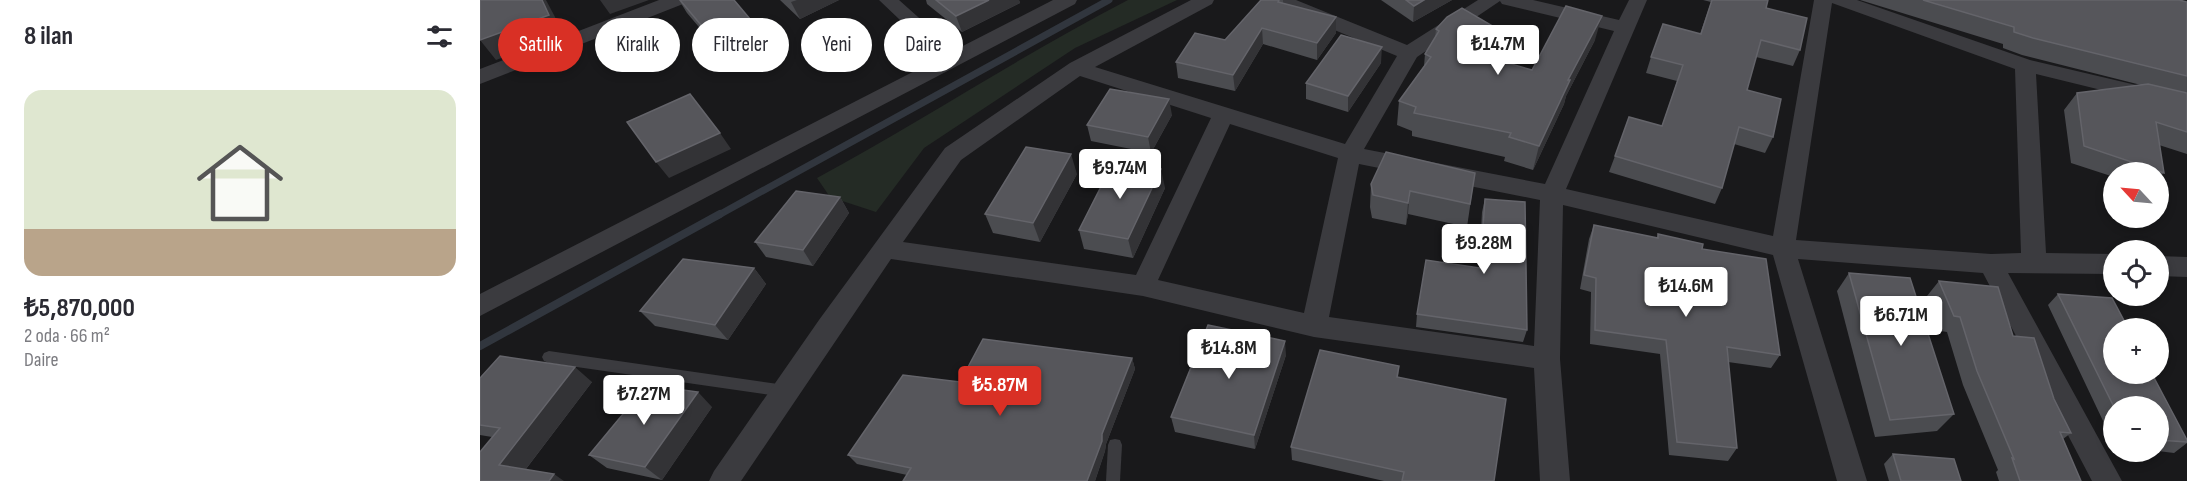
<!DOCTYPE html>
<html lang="tr">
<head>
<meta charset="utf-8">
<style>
	:root { --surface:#fff; --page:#f7f7f7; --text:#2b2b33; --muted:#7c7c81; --accent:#d93025 }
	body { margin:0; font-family:"Sofia Sans Condensed",sans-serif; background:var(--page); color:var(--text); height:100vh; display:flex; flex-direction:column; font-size:22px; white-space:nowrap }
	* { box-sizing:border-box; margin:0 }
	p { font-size:20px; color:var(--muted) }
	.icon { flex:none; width:33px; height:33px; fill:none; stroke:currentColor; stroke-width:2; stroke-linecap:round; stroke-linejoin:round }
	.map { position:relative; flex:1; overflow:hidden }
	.sheet { display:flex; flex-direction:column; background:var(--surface); width:480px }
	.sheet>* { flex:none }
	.guide { position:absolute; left:18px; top:18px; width:570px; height:54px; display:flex; gap:12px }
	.needle { width:39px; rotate:296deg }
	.fabs { position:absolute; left:1623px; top:162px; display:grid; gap:12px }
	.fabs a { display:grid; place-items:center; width:66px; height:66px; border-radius:50%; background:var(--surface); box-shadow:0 3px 9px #0003; font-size:30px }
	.price { position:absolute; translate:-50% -51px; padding:0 14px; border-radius:6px; background:#fff; color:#222; font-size:20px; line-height:39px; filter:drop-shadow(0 2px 3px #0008) }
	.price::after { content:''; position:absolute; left:50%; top:36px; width:18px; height:14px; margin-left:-9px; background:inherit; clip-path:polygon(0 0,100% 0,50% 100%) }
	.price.selected { background:var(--accent); color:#fff }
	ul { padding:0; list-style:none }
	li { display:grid; align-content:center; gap:12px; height:318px; padding:0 24px }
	li span { display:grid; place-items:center; height:186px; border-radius:18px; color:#555 }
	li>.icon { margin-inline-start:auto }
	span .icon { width:108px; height:108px; fill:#fffc; stroke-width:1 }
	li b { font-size:26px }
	h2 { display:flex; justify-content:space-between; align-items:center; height:72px; padding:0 24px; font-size:26px }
	.tag { padding:0 21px; border-radius:27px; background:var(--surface); box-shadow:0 3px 9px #0003; font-size:21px; line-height:54px }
	.tag.selected { background:var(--accent); color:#fff }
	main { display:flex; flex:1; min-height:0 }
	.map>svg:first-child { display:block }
	.green { fill:#242b25 }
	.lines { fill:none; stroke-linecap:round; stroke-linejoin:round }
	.stream-far1 { stroke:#31363e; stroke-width:7 }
	.stream { stroke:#31363e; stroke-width:8 }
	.service { fill:#3b3b3f; fill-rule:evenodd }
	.minor { fill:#3b3b3f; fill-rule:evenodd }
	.wall { fill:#4b4c50 }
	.shaded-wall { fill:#333336 }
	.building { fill:#56565b; stroke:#64646a; stroke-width:1.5 }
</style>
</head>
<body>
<main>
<section class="sheet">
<h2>8 ilan<svg class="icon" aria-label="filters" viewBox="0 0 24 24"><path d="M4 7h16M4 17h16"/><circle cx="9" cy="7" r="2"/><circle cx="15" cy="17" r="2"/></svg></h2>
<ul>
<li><span style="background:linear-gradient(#dfe7d0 75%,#b9a48a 0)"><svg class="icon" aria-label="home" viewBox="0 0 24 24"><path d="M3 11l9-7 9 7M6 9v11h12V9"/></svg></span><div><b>₺5,870,000</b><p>2 oda · 66 m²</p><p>Daire</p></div></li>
</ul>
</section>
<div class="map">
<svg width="1707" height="481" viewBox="0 0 1707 481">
	<rect width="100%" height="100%" fill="#19191b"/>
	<path class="green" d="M648 0H697L595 48 444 148 396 212 350 197 337 178C442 121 542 55 648 0Z"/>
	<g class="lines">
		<polyline class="stream-far1" points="237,216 629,0"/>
		<polyline class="stream" points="0,346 240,214"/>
		<g class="service">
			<polygon points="69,351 305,385 310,387 312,391 310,395 305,397 69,363 64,361 62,357 64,353"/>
			<polygon points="635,439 640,440 642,445 640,481 626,481 628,445 630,440"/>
		</g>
		<g class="minor">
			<polygon points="179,0 205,0 203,4 0,84 0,69"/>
			<polygon points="399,0 419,0 475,50 573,0 597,0 595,4 0,316 0,294 460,58"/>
			<path d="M711 0H734L732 4 615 67 865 144 917 56 792 4 790 0H816L927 45 998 0H1053L1139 20 1149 0H1167L1086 189 1293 236 1334 0H1377L1550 60 1707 97V111L1556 74 1566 253 1634 254V274L1528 273 1642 481H1612L1503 273 1318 259 1387 481H1357L1293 255 1083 205 1080 359 1090 481H1060L1054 368 834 337 663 296 411 259 261 481H229L234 471 339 320 465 148 590 63ZM1020 1 1022 4 1134 31 1065 184 884 149 937 57ZM1352 3 1535 69 1541 253 1511 254 1316 240ZM600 76 731 118 656 275 423 242 481 160ZM750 124 858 158 824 313 678 280ZM879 164 1060 200 1054 346 849 317Z"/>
			<polygon points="1678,256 1707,257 1707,277 1678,276"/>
		</g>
	</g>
	<g class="wall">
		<polygon points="199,0 254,0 279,35 241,53 207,13"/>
		<polygon points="300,0 359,0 320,19"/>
		<polygon points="446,0 539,0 540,3 482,32 447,4"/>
		<polygon points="781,0 803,0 803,3 856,17 856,33 837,60 783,44 755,91 698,78 696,62 745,40"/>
		<polygon points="901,0 972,0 933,22"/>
		<polygon points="1223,0 1288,0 1286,8 1320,50 1313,66 1276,57 1267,90 1293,137 1285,153 1254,144 1242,188 1235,204 1129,172 1135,156 1182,126 1197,81 1166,73 1171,57 1220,34 1231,2"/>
		<polygon points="1380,0 1701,0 1707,2 1707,154 1679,145 1684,173 1678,178 1678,172 1634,172 1634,177 1591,163 1584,110 1597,93 1661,85 1542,55 1523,48 1523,44"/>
		<polygon points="956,29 1017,55 1014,59 1052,70 1115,40 1086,96 1084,104 1053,170 1024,161 1025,157 932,136 932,131 917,125 919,101 944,66 945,54 955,38"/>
		<polygon points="901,63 868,112 826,99 826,83"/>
		<polygon points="692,115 671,153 611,141 607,125"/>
		<polygon points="995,173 987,227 928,214 926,225 892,218 890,207 891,184"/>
		<polygon points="597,174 560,242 513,233 505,214"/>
		<polygon points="685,188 653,258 604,249 599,230"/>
		<polygon points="360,197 369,213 333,266 286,257 275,242"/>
		<polygon points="1005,199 1047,330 1043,342 936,327 937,314 999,268 1002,212"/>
		<polygon points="1114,225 1177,238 1178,234 1222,249 1300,355 1291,368 1248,362 1257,448 1248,461 1189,455 1180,354 1110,344 1111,292 1100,289 1109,239"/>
		<polygon points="274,268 286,284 248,340 175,326 160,311"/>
		<polygon points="1369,273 1474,414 1457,431 1395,437 1357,291"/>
		<polygon points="1459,281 1533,336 1574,399 1591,433 1583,439 1601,481 1519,481 1516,472 1518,470 1483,385 1467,332 1461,331 1447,296"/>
		<polygon points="1578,294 1632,298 1648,328 1634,328 1634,374 1672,374 1707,440 1707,443 1694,453 1678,451 1678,406 1634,406 1634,444 1568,305"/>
		<polygon points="806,355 775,449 695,432 691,417"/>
		<polygon points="652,358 655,369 626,444 625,451 615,481 423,481 427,475 377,464 368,455 480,382"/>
		<polygon points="919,366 918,377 1014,481 904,481 812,460 811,447"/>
		<polygon points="0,378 112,382 46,469 0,481 12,437 0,435"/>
		<polygon points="232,407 182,480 127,468 109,455"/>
		<polygon points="1413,454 1481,481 1409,481 1404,464"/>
	</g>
	<g class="shaded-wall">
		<polygon points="62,0 66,0 84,34 16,60 0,40"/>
		<polygon points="120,0 169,0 130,14"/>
		<polygon points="317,0 359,0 320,19 311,2"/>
		<polygon points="509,0 539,0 540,3 482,32 476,16"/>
		<polygon points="944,0 972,0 933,22 934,6"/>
		<polygon points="1122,16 1115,40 1086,96 1084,104 1053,170 1059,146 1088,80"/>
		<polygon points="856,17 856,33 837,60 837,43"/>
		<polygon points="270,19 279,35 241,53 231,37"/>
		<polygon points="782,28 783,44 755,91 753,75"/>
		<polygon points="1021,31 1017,55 1001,80 1004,56"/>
		<polygon points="902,47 901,63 868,112 868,96"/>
		<polygon points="689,99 692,115 671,153 668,137"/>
		<polygon points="240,133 251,149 189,178 176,162"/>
		<polygon points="591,154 597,174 560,242 553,223"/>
		<polygon points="681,169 685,188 653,258 648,239"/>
		<polygon points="930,191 928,214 926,225 928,203"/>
		<polygon points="360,197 369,213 333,266 323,250"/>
		<polygon points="274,268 286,284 248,340 235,325"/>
		<polygon points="805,341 806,355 775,449 774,435"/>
		<polygon points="652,358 655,369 626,444 625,451 615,481 607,481 622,434"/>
		<polygon points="95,367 112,382 39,478 19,465"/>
		<polygon points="218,392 232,407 182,480 165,467"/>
		<polygon points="74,474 84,481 69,481"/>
	</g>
	<g class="building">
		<polygon points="0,0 62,0 69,15 0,40"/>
		<polygon points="200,0 254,0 270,19 231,37"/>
		<polygon points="456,0 509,0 476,16"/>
		<polygon points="781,0 799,0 798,2 856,17 837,43 782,28 753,75 696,62 715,33 745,40"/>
		<polygon points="926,0 944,0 934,6"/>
		<polygon points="1232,0 1288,0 1286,8 1327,18 1320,50 1281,40 1267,90 1301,99 1293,137 1259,127 1242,188 1135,156 1149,117 1182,126 1203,65 1171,57 1183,24 1221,34"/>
		<polygon points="1443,0 1699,0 1707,2 1707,76 1553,38 1534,32 1534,27"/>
		<polygon points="1086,6 1122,16 1088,80 1090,80 1059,146 1029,137 1031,133 934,113 936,107 919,101 951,57 945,54 959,31 956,29 967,17 982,8 1021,31 1004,56 1052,70"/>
		<polygon points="861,35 902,47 868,96 826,83"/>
		<polygon points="1668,84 1707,93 1707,132 1676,122 1684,173 1604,146 1597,93"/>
		<polygon points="630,89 689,99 668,137 607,125"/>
		<polygon points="210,94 240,133 176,162 147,122"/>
		<polygon points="546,147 591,154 553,223 505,214"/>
		<polygon points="906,152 995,173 990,204 930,191 928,203 893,195 891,184"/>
		<polygon points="634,161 681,169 648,239 599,230"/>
		<polygon points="316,191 360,197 323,250 275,242"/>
		<polygon points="1005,199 1045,202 1047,330 937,314 946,260 1000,268"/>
		<polygon points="1114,225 1178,238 1178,234 1223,244 1222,249 1286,259 1300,355 1247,347 1257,448 1197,442 1186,340 1115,330 1116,278 1104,275"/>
		<polygon points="203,259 274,268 235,325 160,311"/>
		<polygon points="1369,273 1430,278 1474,414 1410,420"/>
		<polygon points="1459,281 1518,287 1533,336 1554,338 1574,399 1591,433 1580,432 1601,481 1540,481 1532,458 1534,459 1497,371 1480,317 1474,316"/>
		<polygon points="1578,294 1632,298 1648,328 1634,328 1634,374 1672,374 1707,440 1707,442 1678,440 1678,406 1634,407"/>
		<polygon points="728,325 805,341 774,435 691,417"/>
		<polygon points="503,339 652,358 622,434 622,441 607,481 423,481 431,468 368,455 423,375 480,382"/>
		<polygon points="840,350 919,366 917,377 1026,399 1014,481 922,481 924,472 811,447"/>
		<polygon points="20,356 95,367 19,465 74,474 69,481 0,481 0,452 20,428 0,425 0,378"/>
		<polygon points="167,385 218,392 165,467 109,455"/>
		<polygon points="1413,454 1474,459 1481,481 1421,481"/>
	</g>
</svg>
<div class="fabs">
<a><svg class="needle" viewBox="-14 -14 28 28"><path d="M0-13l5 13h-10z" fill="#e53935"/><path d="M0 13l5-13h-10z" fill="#7c7c81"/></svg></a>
<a><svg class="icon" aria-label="locate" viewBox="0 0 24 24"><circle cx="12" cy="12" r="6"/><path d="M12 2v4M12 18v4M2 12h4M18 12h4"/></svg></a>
<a>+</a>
<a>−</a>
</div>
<b class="price" style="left:1018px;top:76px">₺14.7M</b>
<b class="price" style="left:640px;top:200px">₺9.74M</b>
<b class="price" style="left:1004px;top:275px">₺9.28M</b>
<b class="price" style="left:1206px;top:318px">₺14.6M</b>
<b class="price" style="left:1421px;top:347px">₺6.71M</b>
<b class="price" style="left:749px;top:380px">₺14.8M</b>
<b class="price selected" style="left:520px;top:417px">₺5.87M</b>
<b class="price" style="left:164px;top:426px">₺7.27M</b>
<div class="guide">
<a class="tag selected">Satılık</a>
<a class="tag">Kiralık</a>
<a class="tag">Filtreler</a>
<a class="tag">Yeni</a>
<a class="tag">Daire</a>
</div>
</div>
</main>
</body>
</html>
